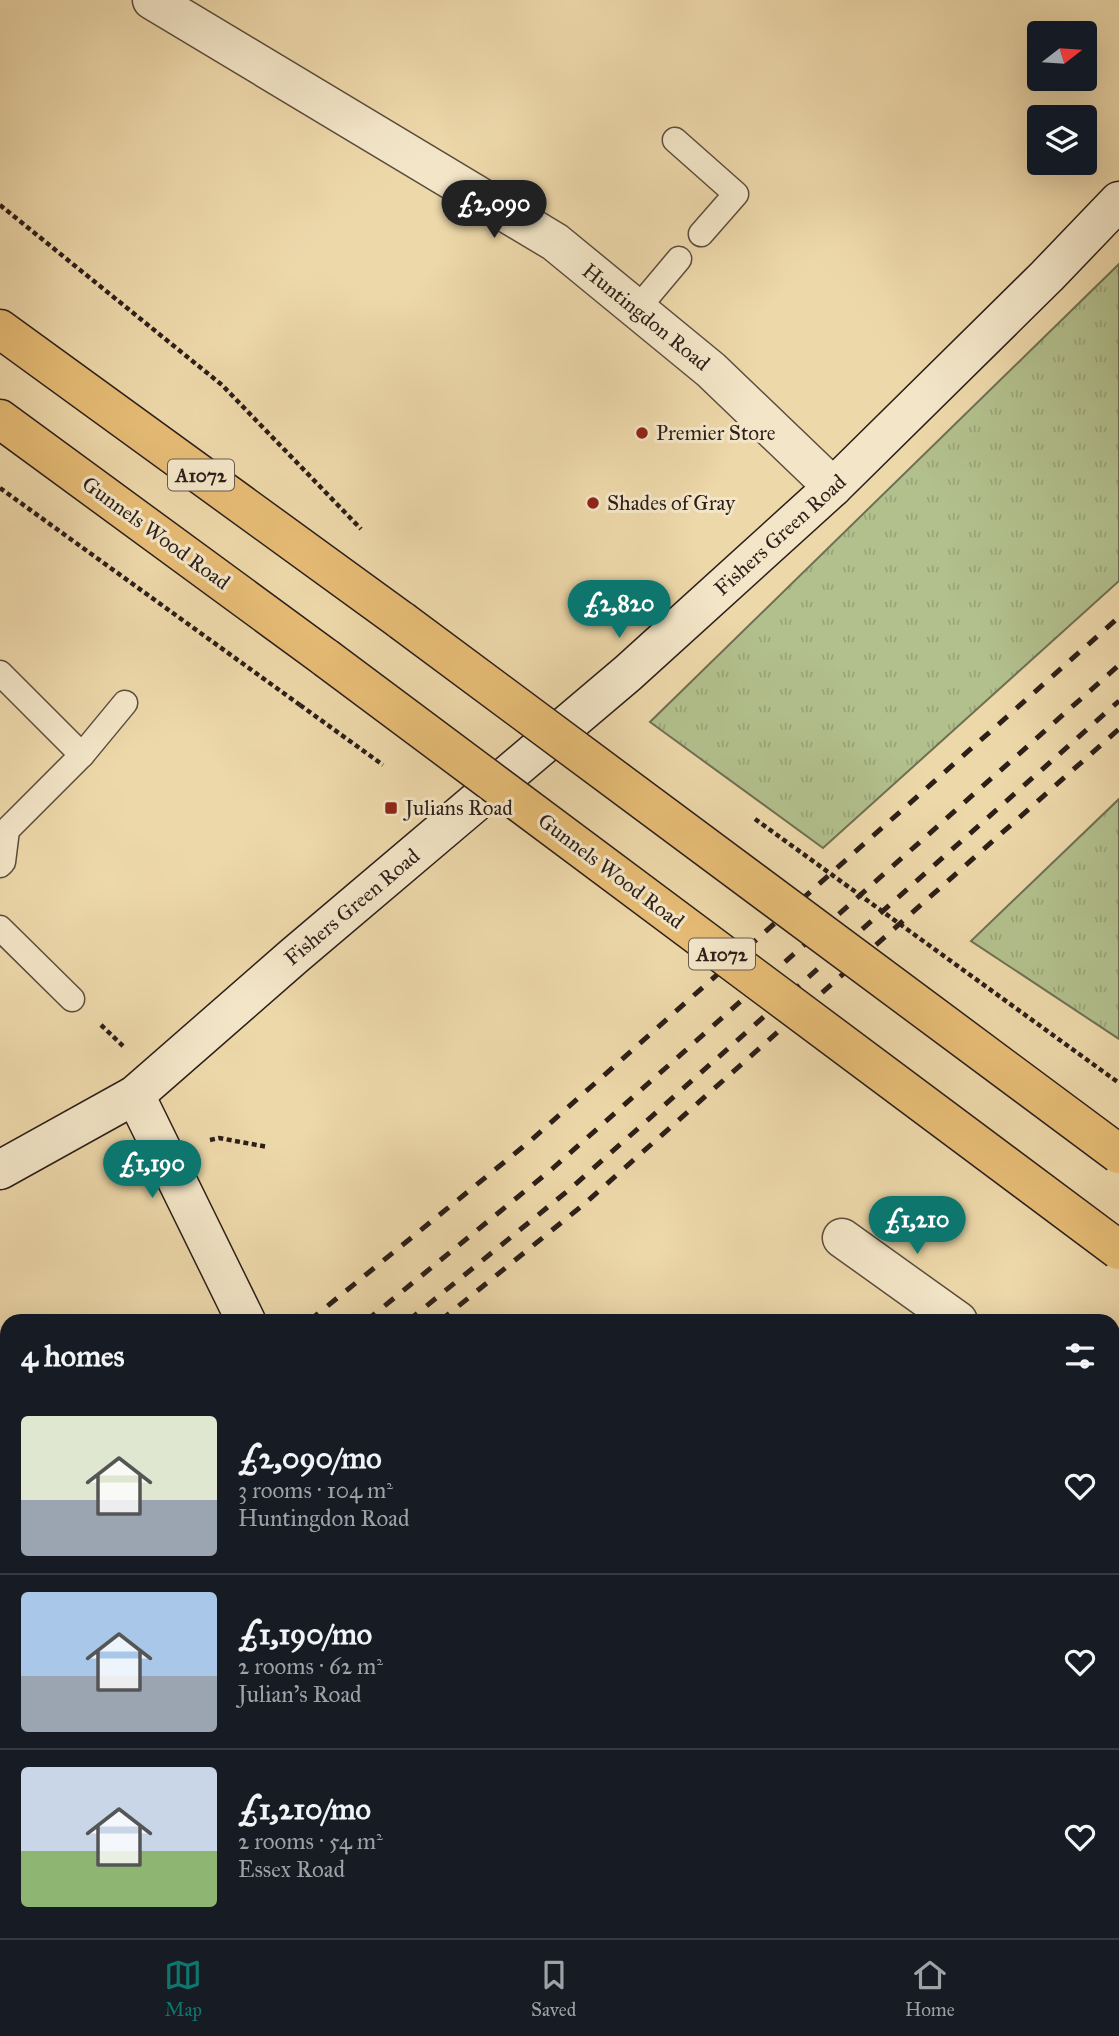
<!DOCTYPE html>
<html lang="en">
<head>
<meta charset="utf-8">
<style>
	:root { --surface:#171b24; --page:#242831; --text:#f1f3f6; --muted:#9ea1a6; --line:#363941; --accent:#0f766e }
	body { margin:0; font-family:"IM FELL Great Primer",serif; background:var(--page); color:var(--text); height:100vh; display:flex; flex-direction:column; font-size:26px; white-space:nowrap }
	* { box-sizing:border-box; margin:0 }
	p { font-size:23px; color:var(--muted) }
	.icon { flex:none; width:38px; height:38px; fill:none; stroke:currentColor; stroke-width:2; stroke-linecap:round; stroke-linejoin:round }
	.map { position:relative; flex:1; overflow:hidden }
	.sheet { position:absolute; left:0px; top:1314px; width:1120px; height:625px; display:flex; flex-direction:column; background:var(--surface); border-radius:21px 21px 0 0; box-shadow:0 7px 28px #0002 }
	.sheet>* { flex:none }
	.needle { width:46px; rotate:73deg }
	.tools { position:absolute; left:1027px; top:21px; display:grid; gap:14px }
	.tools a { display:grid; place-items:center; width:70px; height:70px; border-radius:7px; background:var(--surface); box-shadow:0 7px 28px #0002; font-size:35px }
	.price { position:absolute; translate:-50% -60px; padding:0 16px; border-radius:24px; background:var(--accent); color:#fff; font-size:23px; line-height:46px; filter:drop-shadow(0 2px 4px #0008) }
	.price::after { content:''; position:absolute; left:50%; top:42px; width:21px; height:16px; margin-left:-10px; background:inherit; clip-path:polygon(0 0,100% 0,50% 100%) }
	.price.on { background:#222; color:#fff }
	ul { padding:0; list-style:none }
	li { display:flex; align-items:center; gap:21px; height:175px; padding:0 21px }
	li+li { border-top:2px solid var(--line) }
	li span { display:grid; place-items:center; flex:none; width:196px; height:140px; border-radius:7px; color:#555 }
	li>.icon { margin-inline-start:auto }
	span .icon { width:84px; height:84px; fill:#fffc; stroke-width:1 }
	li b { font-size:30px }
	h2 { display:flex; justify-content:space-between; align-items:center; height:84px; padding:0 21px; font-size:30px }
	.dock { display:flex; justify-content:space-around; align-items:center; height:98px; border-top:2px solid var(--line); background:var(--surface); font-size:19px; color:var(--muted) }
	.dock a { display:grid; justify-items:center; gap:4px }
	.dock .on { color:var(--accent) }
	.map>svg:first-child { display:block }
	.grass { fill:url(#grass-tufts); stroke:#6f6f53; stroke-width:2 }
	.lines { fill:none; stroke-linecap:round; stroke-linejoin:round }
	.lane-casing { stroke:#5c4c3d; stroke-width:27 }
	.street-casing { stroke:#5c4c3d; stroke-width:41 }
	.secondary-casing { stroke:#2c1e19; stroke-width:41 }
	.primary-casing { stroke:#2c1e19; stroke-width:41 }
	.path { stroke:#2c1e19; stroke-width:4.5; stroke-dasharray:5 3.5; stroke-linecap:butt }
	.lane { stroke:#f3e6c8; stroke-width:24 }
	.street { stroke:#f3e6c8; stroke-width:38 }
	.secondary { stroke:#f3e6c8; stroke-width:38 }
	.primary { stroke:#e6bc75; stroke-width:38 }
	.rail { stroke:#2c1e19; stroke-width:5; stroke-dasharray:12 12; stroke-linecap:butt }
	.primary-bridge-casing { stroke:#2c1e19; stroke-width:41; stroke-linecap:butt }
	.path-bridge { stroke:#2c1e19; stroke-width:4.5; stroke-dasharray:5 3.5; stroke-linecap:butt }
	.primary-bridge { stroke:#e6bc75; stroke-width:38 }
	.poi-dot { fill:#8f2418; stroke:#f3e6c8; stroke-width:2.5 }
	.labels { text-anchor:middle; stroke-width:6; stroke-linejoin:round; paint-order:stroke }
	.shield { fill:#f3e6c8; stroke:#685a4e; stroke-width:2 }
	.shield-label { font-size:19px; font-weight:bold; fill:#2c1e19 }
	.street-label { font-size:21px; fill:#2c1e19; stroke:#f3e6c8 }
	.poi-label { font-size:21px; fill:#2c1e19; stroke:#f3e6c8; text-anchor:start }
</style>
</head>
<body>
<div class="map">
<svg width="1119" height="1938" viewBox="0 0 1119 1938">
	<defs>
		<pattern id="grass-tufts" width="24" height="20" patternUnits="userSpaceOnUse" patternTransform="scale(1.75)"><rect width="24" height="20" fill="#b2c08d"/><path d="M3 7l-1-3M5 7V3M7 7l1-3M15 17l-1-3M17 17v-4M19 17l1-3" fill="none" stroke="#99a579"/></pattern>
	</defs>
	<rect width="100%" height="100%" fill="#edd8aa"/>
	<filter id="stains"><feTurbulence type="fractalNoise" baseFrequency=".00286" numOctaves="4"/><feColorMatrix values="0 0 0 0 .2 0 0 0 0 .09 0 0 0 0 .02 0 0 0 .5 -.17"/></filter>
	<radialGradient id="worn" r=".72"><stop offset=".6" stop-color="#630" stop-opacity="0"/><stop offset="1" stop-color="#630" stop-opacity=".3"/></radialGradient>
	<g class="grass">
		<polygon points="1119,264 1119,581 823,848 650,722"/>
		<polygon points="1119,799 1119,1039 971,941"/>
	</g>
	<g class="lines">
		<g class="lane-casing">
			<g id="lane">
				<polyline points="675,140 736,194 701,234"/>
				<polyline points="637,309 679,259"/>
				<polyline points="0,673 82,755 7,830 3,862 0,865"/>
				<polyline points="82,755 125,703"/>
				<polyline points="0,928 72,999"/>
			</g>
		</g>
		<g class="street-casing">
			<g id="street">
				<polyline points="152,0 555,242 711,370 833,487"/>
				<polyline points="842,1238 958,1321"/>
				<polyline points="1113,1433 1119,1437"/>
			</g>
		</g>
		<g class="secondary-casing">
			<g id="secondary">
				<polyline points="135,1095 246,1321"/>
				<polyline points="0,1170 135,1095 294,956 628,673 833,487 1047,276 1119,201"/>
				<polyline points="303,1938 305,1932"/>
			</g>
		</g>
		<g class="primary-casing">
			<g id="primary">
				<polyline points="0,329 402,621"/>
				<polyline points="0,419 326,658"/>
			</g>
		</g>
		<g class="path">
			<polyline points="0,205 222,385 361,529"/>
			<polyline points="0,488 300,705"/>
			<polyline points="101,1025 123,1046"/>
			<polyline points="210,1140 219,1138 268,1147"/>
			<polyline points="112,1179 121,1174"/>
		</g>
		<use href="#lane" class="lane"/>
		<use href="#street" class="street"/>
		<use href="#secondary" class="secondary"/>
		<use href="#primary" class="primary"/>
		<g class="rail">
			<polyline points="309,1321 529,1142 1119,617"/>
			<polyline points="366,1321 552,1169 1119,665"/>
			<polyline points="408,1321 570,1189 1119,701"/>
			<polyline points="440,1321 583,1205 1119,729"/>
			<polyline points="0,1574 7,1568"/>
			<polyline points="0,1620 7,1614"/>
			<polyline points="0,1654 7,1649"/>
			<polyline points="0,1681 7,1676"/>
		</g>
		<g class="primary-bridge-casing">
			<g id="primary-bridge">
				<polyline points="402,621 1119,1154"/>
				<polyline points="326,658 1119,1250"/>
			</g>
		</g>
		<g class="path-bridge">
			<polyline points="300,705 383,765"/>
			<polyline points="755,819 1119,1083"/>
		</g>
		<use href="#primary-bridge" class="primary-bridge"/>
	</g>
	<g class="poi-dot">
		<circle cx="642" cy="433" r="7"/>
		<circle cx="593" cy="503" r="7"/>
		<rect x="384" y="801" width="14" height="14" rx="3.5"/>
	</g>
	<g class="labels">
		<g class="shield">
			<rect x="168" y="459.5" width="66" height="31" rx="5"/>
			<rect x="689" y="938.5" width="66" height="31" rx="5"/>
		</g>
		<g class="shield-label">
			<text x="201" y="482">A1072</text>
			<text x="722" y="961">A1072</text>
		</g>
		<g class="street-label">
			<text transform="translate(646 317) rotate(39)" y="7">Huntingdon Road</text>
			<text transform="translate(156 533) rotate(36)" y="7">Gunnels Wood Road</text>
			<text transform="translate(780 535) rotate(-42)" y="7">Fishers Green Road</text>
			<text transform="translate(611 871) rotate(37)" y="7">Gunnels Wood Road</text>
			<text transform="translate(352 907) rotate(-40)" y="7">Fishers Green Road</text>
		</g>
		<g class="poi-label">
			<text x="656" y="440">Premier Store</text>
			<text x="607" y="510">Shades of Gray</text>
			<text x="405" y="815">Julians Road</text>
		</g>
	</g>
	<rect width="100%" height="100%" filter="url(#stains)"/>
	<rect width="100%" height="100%" fill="url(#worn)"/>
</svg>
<div class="tools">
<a><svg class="needle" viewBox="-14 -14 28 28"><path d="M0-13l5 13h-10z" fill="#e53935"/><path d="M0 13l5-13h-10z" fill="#9ea1a6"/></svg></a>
<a><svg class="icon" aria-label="layers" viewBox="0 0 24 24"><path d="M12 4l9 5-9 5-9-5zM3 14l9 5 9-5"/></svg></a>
</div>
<b class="price on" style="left:494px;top:240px">£2,090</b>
<b class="price" style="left:619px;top:640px">£2,820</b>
<b class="price" style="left:152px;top:1200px">£1,190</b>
<b class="price" style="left:917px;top:1256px">£1,210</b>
<section class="sheet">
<h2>4 homes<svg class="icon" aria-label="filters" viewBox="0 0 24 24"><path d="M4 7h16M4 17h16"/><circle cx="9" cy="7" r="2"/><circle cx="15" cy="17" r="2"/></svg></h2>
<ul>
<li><span style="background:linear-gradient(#dfe7d0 60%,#9aa5b1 0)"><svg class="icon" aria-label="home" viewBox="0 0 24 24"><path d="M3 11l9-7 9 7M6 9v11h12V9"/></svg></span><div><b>£2,090/mo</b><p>3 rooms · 104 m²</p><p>Huntingdon Road</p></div><svg class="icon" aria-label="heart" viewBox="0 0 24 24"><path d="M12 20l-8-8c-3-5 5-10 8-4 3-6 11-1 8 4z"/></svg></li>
<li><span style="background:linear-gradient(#a9c7e8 60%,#9aa5b1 0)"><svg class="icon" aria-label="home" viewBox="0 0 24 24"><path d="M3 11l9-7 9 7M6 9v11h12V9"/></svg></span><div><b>£1,190/mo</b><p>2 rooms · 62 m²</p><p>Julian's Road</p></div><svg class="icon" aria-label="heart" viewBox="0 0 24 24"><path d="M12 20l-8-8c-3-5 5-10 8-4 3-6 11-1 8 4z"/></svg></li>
<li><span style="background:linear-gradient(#c9d6e8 60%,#8fb573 0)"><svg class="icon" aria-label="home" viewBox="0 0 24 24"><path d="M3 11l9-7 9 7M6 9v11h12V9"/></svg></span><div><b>£1,210/mo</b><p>2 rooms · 54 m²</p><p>Essex Road</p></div><svg class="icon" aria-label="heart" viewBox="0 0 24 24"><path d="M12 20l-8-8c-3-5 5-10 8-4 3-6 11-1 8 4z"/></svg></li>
</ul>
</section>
</div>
<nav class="dock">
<a class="on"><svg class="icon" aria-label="map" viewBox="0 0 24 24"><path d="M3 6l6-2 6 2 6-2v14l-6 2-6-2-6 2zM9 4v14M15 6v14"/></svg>Map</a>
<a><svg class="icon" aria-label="saved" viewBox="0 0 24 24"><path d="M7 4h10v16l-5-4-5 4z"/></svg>Saved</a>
<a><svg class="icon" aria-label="home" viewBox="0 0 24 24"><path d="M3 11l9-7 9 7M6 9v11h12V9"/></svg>Home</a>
</nav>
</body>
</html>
